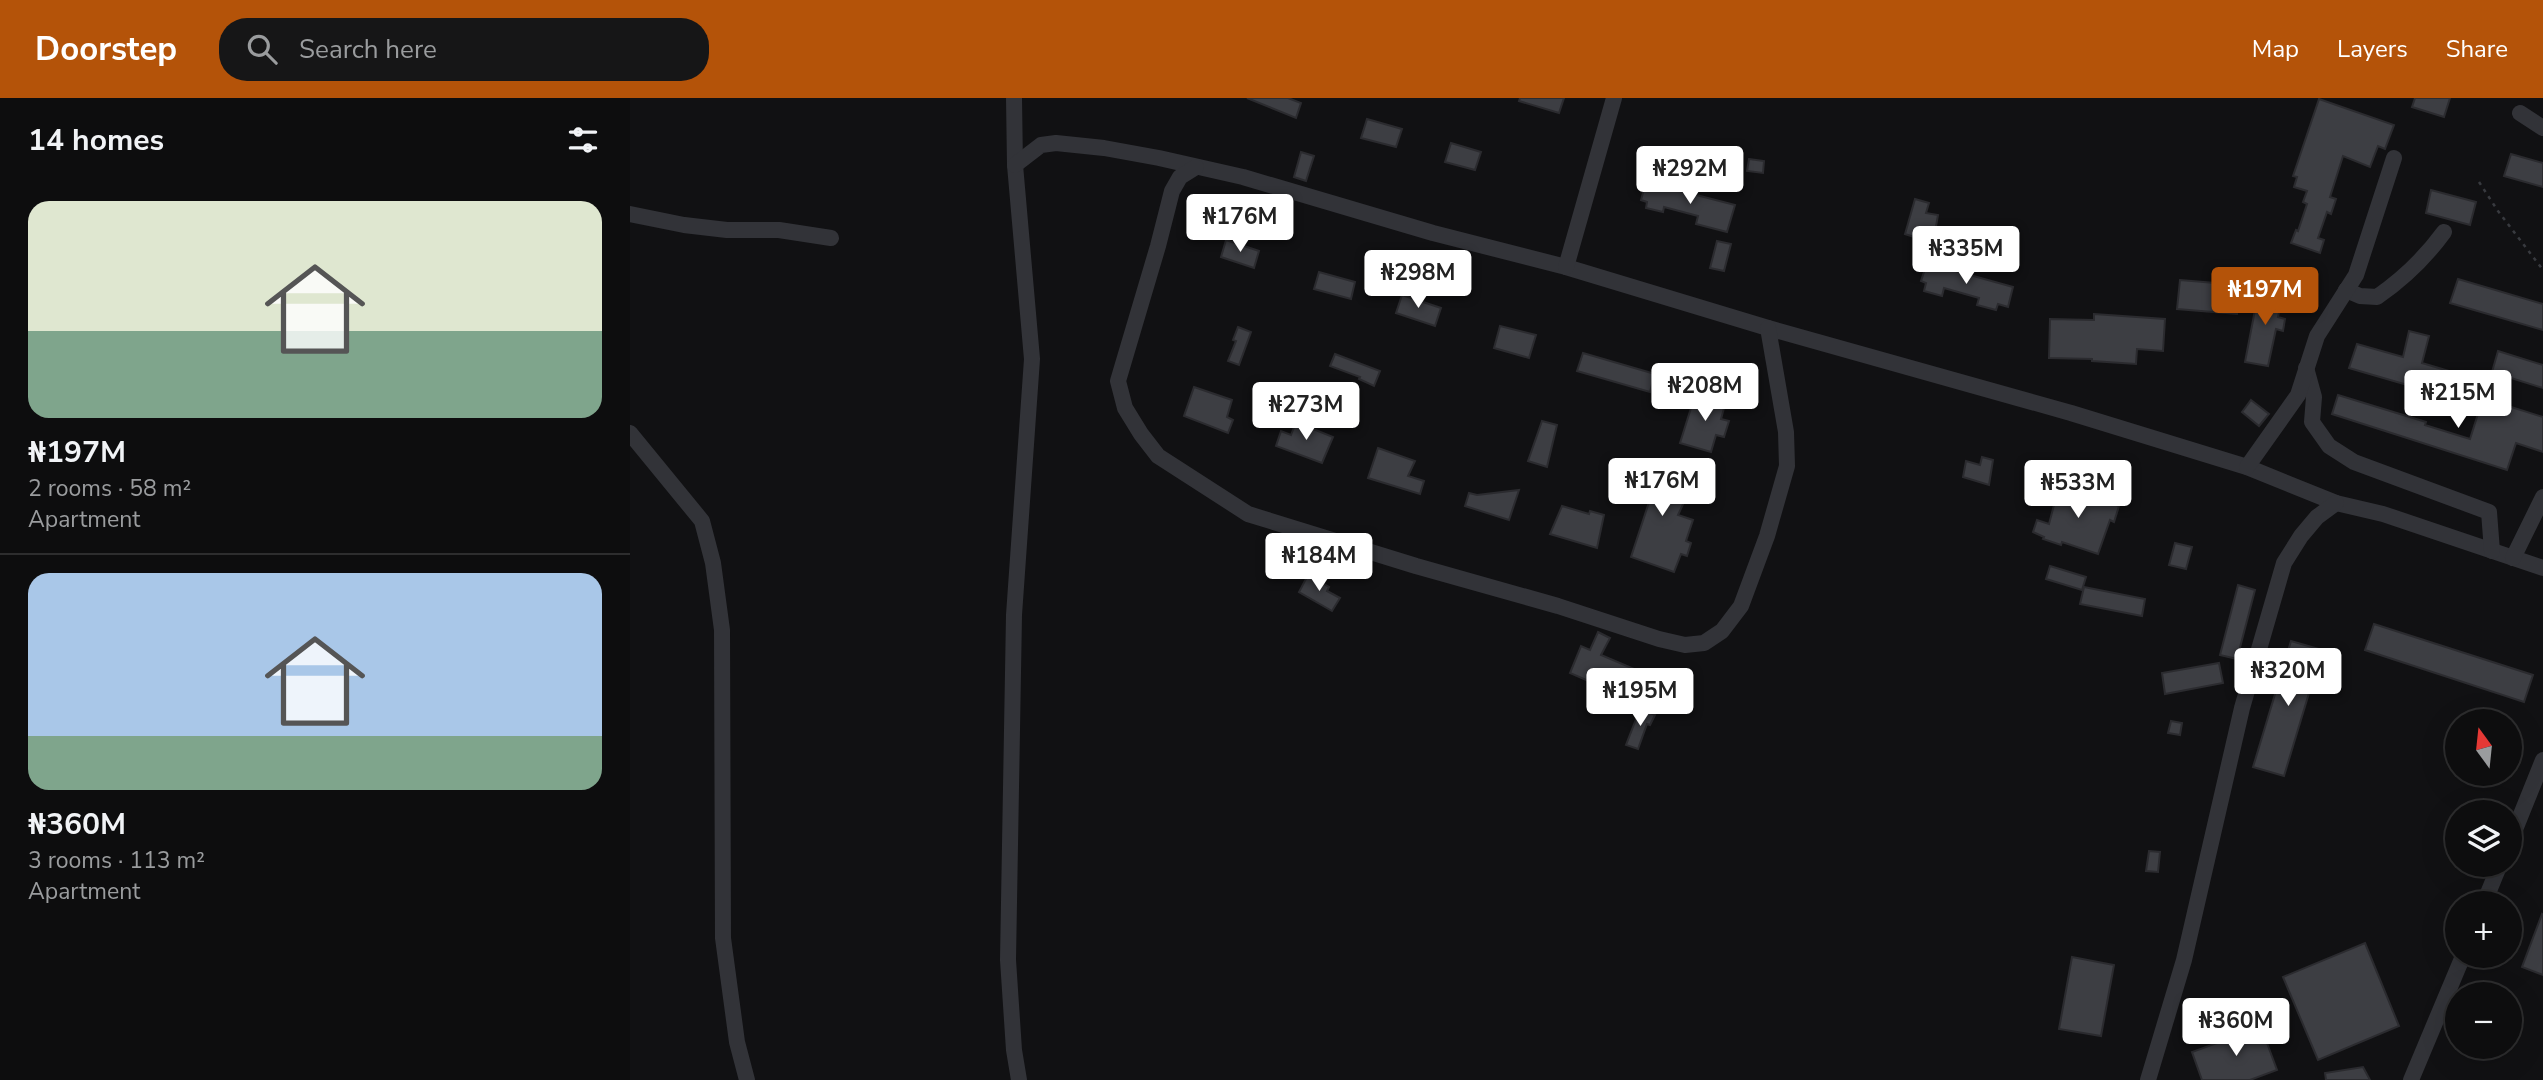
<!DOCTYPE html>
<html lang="en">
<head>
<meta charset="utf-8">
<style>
	:root { --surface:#0d0d0e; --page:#161617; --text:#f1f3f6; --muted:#9a9c9e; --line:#2d2d2e; --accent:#b45309 }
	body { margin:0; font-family:"Nunito Sans",sans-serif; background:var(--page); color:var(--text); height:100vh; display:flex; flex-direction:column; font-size:26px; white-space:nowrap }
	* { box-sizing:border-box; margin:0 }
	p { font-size:23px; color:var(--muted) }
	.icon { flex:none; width:38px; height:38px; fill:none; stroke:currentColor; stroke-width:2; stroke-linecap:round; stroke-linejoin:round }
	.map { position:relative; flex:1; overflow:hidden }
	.panel { display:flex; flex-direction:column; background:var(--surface); width:630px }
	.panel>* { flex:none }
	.needle { width:46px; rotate:345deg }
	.buttons { position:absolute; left:1815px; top:611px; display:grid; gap:14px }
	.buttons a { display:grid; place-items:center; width:77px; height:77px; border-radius:50%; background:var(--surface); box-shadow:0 7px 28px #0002,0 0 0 2px var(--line); font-size:35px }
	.price { position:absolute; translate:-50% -60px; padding:0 16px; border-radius:7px; background:#fff; color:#222; font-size:23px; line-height:46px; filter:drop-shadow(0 2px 4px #0008) }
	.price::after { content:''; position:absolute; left:50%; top:42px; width:21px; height:16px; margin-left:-10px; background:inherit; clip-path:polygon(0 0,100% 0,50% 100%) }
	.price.on { background:var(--accent); color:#fff }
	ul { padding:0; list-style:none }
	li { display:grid; align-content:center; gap:14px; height:371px; padding:0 28px }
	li+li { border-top:2px solid var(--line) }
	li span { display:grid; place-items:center; height:217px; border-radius:21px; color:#555 }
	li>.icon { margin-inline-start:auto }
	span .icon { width:126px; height:126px; fill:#fffc; stroke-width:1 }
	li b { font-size:30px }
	h2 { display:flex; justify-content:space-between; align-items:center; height:84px; padding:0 28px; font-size:30px }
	header { display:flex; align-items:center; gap:42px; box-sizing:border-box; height:98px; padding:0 35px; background:var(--accent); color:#fff }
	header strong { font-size:33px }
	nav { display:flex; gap:38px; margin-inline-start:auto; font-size:24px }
	.search { width:490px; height:63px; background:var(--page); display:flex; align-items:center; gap:18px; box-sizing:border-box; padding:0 24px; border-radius:28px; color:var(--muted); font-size:26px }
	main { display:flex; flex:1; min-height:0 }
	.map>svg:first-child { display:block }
	.building { fill:#3d3e43; stroke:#2b2b2f; stroke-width:2 }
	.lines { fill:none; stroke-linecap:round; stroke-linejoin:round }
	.path { stroke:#383a3f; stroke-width:2.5; stroke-dasharray:3.5 5; stroke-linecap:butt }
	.minor { stroke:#323338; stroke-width:16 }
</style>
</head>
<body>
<header>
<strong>Doorstep</strong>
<div class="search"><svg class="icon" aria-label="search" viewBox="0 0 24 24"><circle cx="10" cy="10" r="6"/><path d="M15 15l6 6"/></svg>Search here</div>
<nav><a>Map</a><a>Layers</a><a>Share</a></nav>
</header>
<main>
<section class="panel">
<h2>14 homes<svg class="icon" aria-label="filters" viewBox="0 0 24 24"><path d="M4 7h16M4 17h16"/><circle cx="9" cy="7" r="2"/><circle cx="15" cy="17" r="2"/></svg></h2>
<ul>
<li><span style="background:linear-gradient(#dfe7d0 60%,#7fa58c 0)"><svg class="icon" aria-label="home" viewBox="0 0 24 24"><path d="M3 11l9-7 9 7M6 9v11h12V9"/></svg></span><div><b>₦197M</b><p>2 rooms · 58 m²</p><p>Apartment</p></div></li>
<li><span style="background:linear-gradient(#a9c7e8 75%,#7fa58c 0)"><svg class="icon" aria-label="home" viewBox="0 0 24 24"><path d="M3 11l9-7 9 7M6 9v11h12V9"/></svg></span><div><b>₦360M</b><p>3 rooms · 113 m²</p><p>Apartment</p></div></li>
</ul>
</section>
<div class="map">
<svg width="1913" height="982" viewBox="0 0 1913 982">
	<rect width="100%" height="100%" fill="#111113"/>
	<g class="building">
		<polygon points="617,0 658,0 671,5 666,20"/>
		<polygon points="890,0 934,0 929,15 889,3"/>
		<polygon points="1785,0 1820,0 1814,19 1782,9"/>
		<polygon points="1689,1 1764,27 1755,51 1748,48 1740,69 1713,58 1700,99 1706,101 1701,116 1697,114 1688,140 1694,142 1690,155 1661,145 1666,132 1668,133 1677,106 1673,104 1677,93 1664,89 1667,79 1663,78"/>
		<polygon points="737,21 772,31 766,49 731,40"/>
		<polygon points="821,45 851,54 845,72 815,64"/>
		<polygon points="671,54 684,58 676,83 664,79"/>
		<polygon points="1881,56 1913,65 1913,89 1874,78"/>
		<polygon points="1119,61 1134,63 1133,75 1117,73"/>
		<polygon points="1016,84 1105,107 1097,134 1066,126 1068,118 1034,109 1033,114 1016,110 1017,104 1011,102"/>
		<polygon points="1801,92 1846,104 1840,127 1796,115"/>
		<polygon points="1285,101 1299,105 1296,115 1308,117 1305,134 1292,131 1290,141 1275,136"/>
		<polygon points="596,142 629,153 624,170 591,159"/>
		<polygon points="1087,143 1101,146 1094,173 1080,170"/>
		<polygon points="1297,165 1383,189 1378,209 1368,206 1366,212 1347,207 1349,200 1314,190 1312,198 1294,193 1296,185 1291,183"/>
		<polygon points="689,174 725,184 721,201 684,191"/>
		<polygon points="1828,181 1913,206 1913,232 1820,205"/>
		<polygon points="1550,182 1609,187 1607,216 1547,211"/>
		<polygon points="1629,191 1653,196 1648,219 1655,221 1653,233 1646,231 1638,268 1615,264"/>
		<polygon points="772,197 811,210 805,228 766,215"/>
		<polygon points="1464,216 1535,221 1533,253 1507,251 1506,266 1462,263 1462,261 1419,260 1420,221 1464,222"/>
		<polygon points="870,228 906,237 899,260 864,250"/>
		<polygon points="608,229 621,234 609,267 598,263 606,243 603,242"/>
		<polygon points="1779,233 1799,238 1792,265 1829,276 1822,300 1719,270 1727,246 1773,259"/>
		<polygon points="1868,253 1913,267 1913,290 1862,274"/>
		<polygon points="953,255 1025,276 1020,294 947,273"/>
		<polygon points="705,256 750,273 744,288 729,281 730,279 700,268"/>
		<polygon points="564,289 602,302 597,319 603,322 598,335 554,318"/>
		<polygon points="1066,294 1096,303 1091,321 1099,323 1094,339 1086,337 1081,354 1050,345"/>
		<polygon points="1708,297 1796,324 1795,327 1840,341 1853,300 1913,319 1913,354 1886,345 1877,372 1702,316"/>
		<polygon points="1621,302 1639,316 1629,328 1612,314"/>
		<polygon points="912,323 927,327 917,369 898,363"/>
		<polygon points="666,324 703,339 692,365 646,348 651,333 661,337"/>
		<polygon points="748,350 785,363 778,378 794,383 790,396 738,380"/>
		<polygon points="1352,359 1363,362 1359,387 1333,379 1336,363 1350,367"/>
		<polygon points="994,366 1014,376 1015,372 1046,384 1054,368 1068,374 1048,417 1063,422 1056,443 1061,445 1057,458 1051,456 1044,474 1001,459 1023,392 1002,385 1001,387 987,380"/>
		<polygon points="1430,384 1449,390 1448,394 1489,408 1484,424 1480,422 1468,456 1432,444 1431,447 1413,441 1414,439 1403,434 1407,422 1419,426"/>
		<polygon points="889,392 879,422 835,408 839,395 847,397"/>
		<polygon points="932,408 959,416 960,413 974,417 967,450 920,436"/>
		<polygon points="1545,445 1562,449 1556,471 1539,467"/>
		<polygon points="1420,468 1456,479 1452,492 1416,481"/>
		<polygon points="678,477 699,489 697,493 710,500 702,513 669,494"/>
		<polygon points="1608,487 1625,492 1607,561 1590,557"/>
		<polygon points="1454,489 1515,501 1512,518 1450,506"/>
		<polygon points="1744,526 1903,577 1894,604 1735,552"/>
		<polygon points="968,534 980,540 971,557 1023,579 1009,611 990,603 993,598 940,575 951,548 960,552"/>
		<polygon points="1661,543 1692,552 1654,678 1623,669"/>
		<polygon points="1589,565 1593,585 1535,596 1532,575"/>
		<polygon points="1010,611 1025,617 1020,627 1017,626 1008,651 996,647"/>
		<polygon points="1541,623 1552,625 1550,637 1538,635"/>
		<polygon points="1519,753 1530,754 1528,774 1516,773"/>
		<polygon points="1912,816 1913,817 1913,877 1892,869"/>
		<polygon points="1735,845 1769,928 1688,962 1653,879"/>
		<polygon points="1442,859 1484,867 1471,938 1429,931"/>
		<polygon points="1631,929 1647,972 1620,982 1572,982 1562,954"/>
		<polygon points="1733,969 1740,982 1696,982 1695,975"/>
	</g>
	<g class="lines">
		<polyline class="path" points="1849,84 1868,113 1913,172"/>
		<g class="minor">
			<polyline points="384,0 385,67 402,261 384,517 378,862 384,952 389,982"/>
			<polyline points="1890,15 1913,30"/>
			<polyline points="385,67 411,47 426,45 474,50 529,60 613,79 803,135 936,169 1138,230 1441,315 1617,369 1706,405 1753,416 1913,470"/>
			<polyline points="566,69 550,79 542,93 528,148 488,283 495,310 511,336 528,358 618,416 786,468 928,508 1029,541 1055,547 1074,545 1092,533 1111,508 1137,438 1157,368 1156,334 1138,230"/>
			<polyline points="0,116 54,127 97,132 149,132 201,140"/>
			<polyline points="936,169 984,0"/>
			<path d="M1716 192 1730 198 1747 199C1773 181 1795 160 1814 134"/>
			<polyline points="1676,270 1684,299 1682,324 1699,348 1724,364 1859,414 1862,453"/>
			<polyline points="0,335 72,423 83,465 92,532 93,840 107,944 117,982"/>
			<polyline points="1617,369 1668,297 1687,238 1726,177 1764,60"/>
			<polyline points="1883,460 1913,399"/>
			<polyline points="1880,744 1913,662"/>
			<polyline points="1854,805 1870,766"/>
			<polyline points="1518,982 1554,862 1612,610 1654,465 1671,438 1687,419 1706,405"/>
			<polyline points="1781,982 1833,858"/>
		</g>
	</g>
</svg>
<div class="buttons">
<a><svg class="needle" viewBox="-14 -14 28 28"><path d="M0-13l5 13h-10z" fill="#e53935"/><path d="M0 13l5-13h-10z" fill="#9a9c9e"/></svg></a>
<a><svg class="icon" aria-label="layers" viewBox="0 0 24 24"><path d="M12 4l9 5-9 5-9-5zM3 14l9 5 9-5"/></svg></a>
<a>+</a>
<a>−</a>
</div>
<b class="price" style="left:1060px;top:108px">₦292M</b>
<b class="price" style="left:610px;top:156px">₦176M</b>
<b class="price" style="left:1336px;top:188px">₦335M</b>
<b class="price" style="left:788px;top:212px">₦298M</b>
<b class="price on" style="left:1635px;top:229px">₦197M</b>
<b class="price" style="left:1075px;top:325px">₦208M</b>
<b class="price" style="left:1828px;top:332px">₦215M</b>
<b class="price" style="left:676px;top:344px">₦273M</b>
<b class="price" style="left:1032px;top:420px">₦176M</b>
<b class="price" style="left:1448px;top:422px">₦533M</b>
<b class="price" style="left:689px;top:495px">₦184M</b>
<b class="price" style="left:1658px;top:610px">₦320M</b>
<b class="price" style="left:1010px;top:630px">₦195M</b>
<b class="price" style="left:1606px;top:960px">₦360M</b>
</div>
</main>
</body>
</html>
